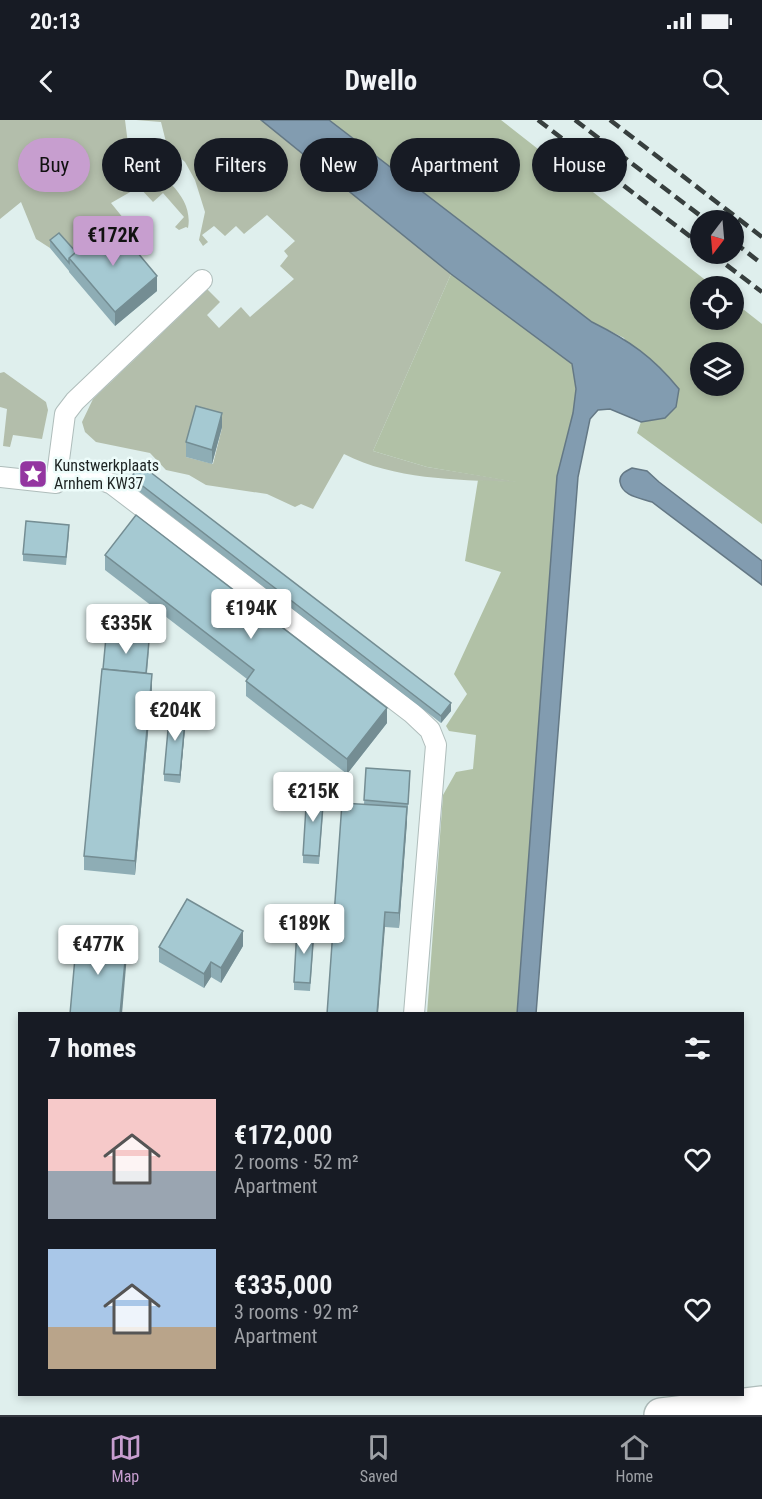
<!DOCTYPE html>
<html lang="en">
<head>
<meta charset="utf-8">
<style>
	:root { --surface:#171b24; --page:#242831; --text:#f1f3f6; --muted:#9ea1a6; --line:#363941; --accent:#c79ecf }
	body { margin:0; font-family:"Roboto Condensed",sans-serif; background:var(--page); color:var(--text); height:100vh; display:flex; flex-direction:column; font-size:22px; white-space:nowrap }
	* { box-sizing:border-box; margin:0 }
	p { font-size:20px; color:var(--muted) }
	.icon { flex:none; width:33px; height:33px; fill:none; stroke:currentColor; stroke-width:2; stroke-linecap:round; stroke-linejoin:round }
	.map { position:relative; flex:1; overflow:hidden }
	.drawer { position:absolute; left:18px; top:892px; width:726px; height:384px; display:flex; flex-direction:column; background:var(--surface); border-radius:0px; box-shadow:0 3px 9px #0003 }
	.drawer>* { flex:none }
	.top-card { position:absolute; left:18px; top:18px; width:726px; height:54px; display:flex; gap:12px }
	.needle { width:39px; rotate:196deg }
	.controls { position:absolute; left:690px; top:90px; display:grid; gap:12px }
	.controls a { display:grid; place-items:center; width:54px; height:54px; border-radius:50%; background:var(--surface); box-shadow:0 3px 9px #0003; font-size:30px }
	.price { position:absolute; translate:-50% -51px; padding:0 14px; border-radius:6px; background:#fff; color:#222; font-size:20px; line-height:39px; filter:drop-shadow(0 2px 3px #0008) }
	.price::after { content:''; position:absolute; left:50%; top:36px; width:18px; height:14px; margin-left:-9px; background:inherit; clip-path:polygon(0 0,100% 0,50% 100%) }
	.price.selected { background:var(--accent); color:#111 }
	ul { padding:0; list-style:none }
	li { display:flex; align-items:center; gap:18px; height:150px; padding:0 30px }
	li span { display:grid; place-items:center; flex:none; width:168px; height:120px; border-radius:0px; color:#555 }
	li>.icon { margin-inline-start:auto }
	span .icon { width:72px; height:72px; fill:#fffc; stroke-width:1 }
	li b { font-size:26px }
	h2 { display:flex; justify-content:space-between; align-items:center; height:72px; padding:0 30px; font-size:26px }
	.tag { padding:0 21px; border-radius:27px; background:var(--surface); box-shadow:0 3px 9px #0003; font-size:21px; line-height:54px }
	.tag.selected { background:var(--accent); color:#111 }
	.status { display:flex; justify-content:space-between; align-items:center; height:42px; padding:0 30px; background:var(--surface); direction:ltr }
	.status svg { height:16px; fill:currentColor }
	header { display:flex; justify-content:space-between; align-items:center; height:78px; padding:0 30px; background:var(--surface); font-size:27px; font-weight:700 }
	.dock { display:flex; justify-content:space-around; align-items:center; height:84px; border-top:2px solid var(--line); background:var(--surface); font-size:16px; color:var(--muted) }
	.dock a { display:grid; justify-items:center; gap:3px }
	.dock .selected { color:var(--accent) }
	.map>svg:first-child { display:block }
	.green { fill:#b3beab; fill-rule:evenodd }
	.forest { fill:#b1c1a6; fill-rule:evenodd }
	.water { fill:#829cb0; stroke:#647885; stroke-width:1.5 }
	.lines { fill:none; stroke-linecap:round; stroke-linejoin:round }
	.lane-casing { stroke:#afbdbb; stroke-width:22 }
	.street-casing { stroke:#afbdbb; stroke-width:36 }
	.lane { stroke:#fff; stroke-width:20 }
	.street { stroke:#fff; stroke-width:33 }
	.rail { stroke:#373f3e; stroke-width:4.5; stroke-dasharray:12 6; stroke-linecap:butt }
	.wall { fill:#8eadb5 }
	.shaded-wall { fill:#748d93 }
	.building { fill:#a5c9d2; stroke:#748d93; stroke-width:1.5 }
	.labels { text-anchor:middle; stroke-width:5; stroke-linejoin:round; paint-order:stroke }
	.poi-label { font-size:16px; fill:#1d2322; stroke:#edfcfa; text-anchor:start }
</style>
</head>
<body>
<div class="status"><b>20:13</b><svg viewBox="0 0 49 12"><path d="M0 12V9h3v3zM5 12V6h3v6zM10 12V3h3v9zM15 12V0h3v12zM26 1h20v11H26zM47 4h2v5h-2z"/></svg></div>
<header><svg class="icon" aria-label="back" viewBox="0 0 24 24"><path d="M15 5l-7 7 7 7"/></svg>Dwello<svg class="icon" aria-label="search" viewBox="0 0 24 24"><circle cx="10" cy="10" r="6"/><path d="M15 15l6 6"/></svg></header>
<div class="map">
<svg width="762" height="1295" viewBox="0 0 762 1295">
	<rect width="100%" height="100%" fill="#dfefed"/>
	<g class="green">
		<path d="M0 0H125L128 24 119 31 112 40 113 47 105 53 107 56 115 50 128 56 139 52V39C162 54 194 77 188 108L186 107 179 110 175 107 184 97 163 73 153 82 139 67 111 83 128 104 79 144 59 121 50 128 36 119 21 82 0 99Z"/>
		<path d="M136 0H261L451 154 373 331 427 347 525 363C465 359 399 362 344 334L313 389 301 384 295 387 267 374 206 365 189 355 166 350 150 333 96 322 85 312 82 302 93 279 183 193 185 181 203 165 220 182 207 195 219 208 241 187 250 197 294 159 280 146 288 136 284 131 295 121 267 95 244 114 236 106 225 116 214 106 202 115 208 122 203 126 199 120 205 92 195 60 185 42 167 26 161 2ZM222 308 213 344 186 337Z"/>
		<polygon points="4,252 46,282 48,290 42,319 13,315 10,327 3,326 7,289 0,287 0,253"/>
	</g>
	<g class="forest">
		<path d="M329 0H501L713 166H700V200H734V182L762 204V404L637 313 641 302 665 298 624 218 592 202ZM700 232H734V266H700Z"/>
		<polygon points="451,154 572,244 576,269 573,293 557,356 517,894 427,894 443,675 456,652 473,649 476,615 449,611 446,606 467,574 454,554 501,452 465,441 478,360 516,362 427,347 373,331"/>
	</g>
	<g class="water">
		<path d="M261 0H329L592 202C630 221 653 237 679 269L676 287 665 298 641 302 610 289 598 290 590 299 578 357 536 894H517L557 356 573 293 576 269 572 244 451 154Z"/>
		<path d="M632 348 647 351 659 362 762 441V465L652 382C640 378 622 376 620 362 619 354 626 351 632 348Z"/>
	</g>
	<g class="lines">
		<g class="lane-casing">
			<g id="lane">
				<polyline points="58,353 94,357 112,364 412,593 430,610 436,625 414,894"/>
				<polyline points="0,357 56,363 65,294 75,281 202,160"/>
			</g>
		</g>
		<g class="street-casing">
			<polyline id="street" points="661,1295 762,1283"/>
		</g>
		<use href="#lane" class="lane"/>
		<use href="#street" class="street"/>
		<g class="rail">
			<polyline points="538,0 700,124"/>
			<polyline points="575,0 706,100"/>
			<polyline points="610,0 762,117"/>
			<polyline points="734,122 762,144"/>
			<polyline points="712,134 762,172"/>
		</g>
	</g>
	<g class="wall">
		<polygon points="50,120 76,132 157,171 115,206 69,152 69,151 50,128"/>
		<polygon points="222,307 212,344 186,337 186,322"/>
		<polygon points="131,357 451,591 441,603 131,365"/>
		<polygon points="69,413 66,445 23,441 23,434"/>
		<polygon points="105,435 387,603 347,654 246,576 246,561 247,559 105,450"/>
		<polygon points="149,529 147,553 152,568 135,755 84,750 84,736"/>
		<polygon points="186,597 180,663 164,661 164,654"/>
		<polygon points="366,648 410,659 399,808 385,807 364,684"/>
		<polygon points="324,679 319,744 303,743 303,735"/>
		<polygon points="314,817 310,871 294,870 294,862"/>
		<polygon points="243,826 221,863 211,857 204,868 159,842 159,827"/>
	</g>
	<g class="shaded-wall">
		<polygon points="157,156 157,171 115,206 115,192"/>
		<polygon points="222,293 222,307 212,344 212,330"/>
		<polygon points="152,554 152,568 135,755 135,741"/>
		<polygon points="451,583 451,591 441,603 441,596"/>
		<polygon points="387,588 387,603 347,654 347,639"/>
		<polygon points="186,590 186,597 180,663 180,655"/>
		<polygon points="407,687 407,702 399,808 399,793"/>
		<polygon points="385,792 385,807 378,894 377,894"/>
		<polygon points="243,811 243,826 221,863 221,848"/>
		<polygon points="127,820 127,835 122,894 120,894"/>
		<polygon points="211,842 211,857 204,868 204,854"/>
	</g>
	<g class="building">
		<polygon points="112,102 157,156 115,192 69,138"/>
		<polygon points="59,113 76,132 69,138 69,143 50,120"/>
		<polygon points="196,286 222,293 212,330 186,322"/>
		<polygon points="141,345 451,583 441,596 131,357"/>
		<polygon points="136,395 387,588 347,639 246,561 254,550 105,435"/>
		<polygon points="26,401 69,405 66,437 23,434"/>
		<polygon points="106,517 149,521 146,553 103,549"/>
		<polygon points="102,549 152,554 135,741 84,736"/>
		<polygon points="170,588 186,590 180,655 164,654"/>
		<polygon points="366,648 410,651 408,684 364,680"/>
		<polygon points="307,671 324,672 319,736 303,735"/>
		<polygon points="342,683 407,687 399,793 385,792 377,894 327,894"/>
		<polygon points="187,779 243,811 221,848 211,842 204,854 159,827"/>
		<polygon points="297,808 314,809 310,863 294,862"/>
		<polygon points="77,815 127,820 120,894 70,894"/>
	</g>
	<defs>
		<g id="sight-square" transform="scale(1.5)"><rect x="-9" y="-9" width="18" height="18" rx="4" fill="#9336a0" stroke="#edfcfa"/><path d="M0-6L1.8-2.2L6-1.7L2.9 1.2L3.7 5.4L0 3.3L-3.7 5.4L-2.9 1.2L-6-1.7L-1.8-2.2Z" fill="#fff"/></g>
	</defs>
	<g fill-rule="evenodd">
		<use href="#sight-square" x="33" y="354"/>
	</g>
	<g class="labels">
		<g class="poi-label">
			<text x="54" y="351">Kunstwerkplaats<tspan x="54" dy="18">Arnhem KW37</tspan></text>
		</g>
	</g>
</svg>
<div class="controls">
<a><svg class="needle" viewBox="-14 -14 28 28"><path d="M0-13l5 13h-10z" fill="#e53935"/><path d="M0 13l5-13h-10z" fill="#9ea1a6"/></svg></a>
<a><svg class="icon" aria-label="locate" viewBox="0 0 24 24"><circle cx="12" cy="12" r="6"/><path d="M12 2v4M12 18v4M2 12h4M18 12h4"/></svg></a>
<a><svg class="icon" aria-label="layers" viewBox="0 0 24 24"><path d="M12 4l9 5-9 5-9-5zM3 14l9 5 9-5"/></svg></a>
</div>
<b class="price selected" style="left:113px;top:147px">€172K</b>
<b class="price" style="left:251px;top:520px">€194K</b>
<b class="price" style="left:126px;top:535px">€335K</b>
<b class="price" style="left:175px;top:622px">€204K</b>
<b class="price" style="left:313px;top:703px">€215K</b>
<b class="price" style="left:304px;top:835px">€189K</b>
<b class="price" style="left:98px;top:856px">€477K</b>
<div class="top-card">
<a class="tag selected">Buy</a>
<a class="tag">Rent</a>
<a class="tag">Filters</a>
<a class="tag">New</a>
<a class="tag">Apartment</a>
<a class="tag">House</a>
</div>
<section class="drawer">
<h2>7 homes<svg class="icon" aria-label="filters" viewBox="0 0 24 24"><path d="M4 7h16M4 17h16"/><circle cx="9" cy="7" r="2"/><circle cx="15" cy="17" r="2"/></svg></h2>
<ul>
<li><span style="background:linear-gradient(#f6c9c9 60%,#9aa5b1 0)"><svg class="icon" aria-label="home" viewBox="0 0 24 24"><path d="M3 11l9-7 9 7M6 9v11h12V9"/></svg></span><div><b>€172,000</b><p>2 rooms · 52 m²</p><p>Apartment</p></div><svg class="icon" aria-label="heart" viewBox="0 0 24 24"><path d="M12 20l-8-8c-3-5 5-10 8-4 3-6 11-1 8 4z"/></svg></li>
<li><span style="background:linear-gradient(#a9c7e8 65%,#b9a48a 0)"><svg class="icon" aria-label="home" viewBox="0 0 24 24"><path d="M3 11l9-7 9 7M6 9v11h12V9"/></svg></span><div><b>€335,000</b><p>3 rooms · 92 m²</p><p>Apartment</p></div><svg class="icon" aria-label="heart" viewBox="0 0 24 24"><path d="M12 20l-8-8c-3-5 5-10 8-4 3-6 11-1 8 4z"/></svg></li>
</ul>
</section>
</div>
<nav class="dock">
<a class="selected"><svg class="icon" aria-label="map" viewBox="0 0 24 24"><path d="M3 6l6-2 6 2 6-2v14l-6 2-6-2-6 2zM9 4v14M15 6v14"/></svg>Map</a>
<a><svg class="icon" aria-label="saved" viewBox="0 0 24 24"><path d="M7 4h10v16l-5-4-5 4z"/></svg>Saved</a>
<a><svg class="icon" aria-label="home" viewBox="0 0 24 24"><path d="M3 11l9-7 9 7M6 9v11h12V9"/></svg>Home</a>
</nav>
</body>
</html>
